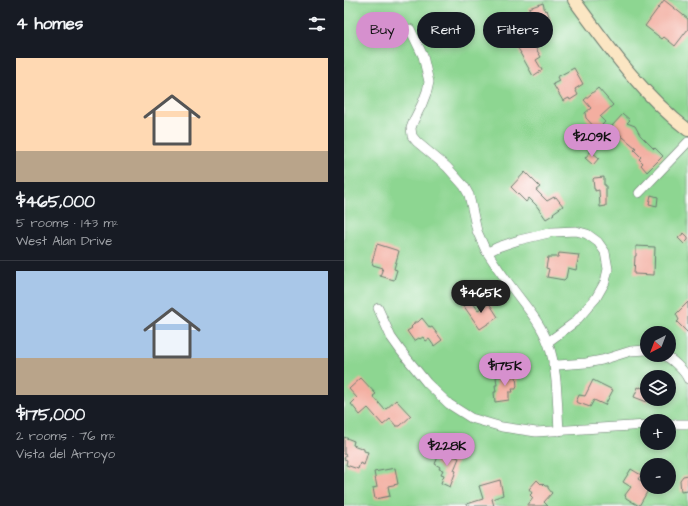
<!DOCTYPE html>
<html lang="en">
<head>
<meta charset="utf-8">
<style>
	:root { --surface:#171b24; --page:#20242c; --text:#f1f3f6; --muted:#9ea1a6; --line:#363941; --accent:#d690ce }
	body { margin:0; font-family:"Architects Daughter",sans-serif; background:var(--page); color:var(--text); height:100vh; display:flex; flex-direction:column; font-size:15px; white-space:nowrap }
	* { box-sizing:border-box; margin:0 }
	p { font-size:13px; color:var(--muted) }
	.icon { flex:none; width:22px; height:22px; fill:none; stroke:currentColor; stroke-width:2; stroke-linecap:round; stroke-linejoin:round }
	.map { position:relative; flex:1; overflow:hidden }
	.panel { display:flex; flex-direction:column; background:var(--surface); width:344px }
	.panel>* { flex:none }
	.banner { position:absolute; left:12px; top:12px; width:272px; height:36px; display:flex; gap:8px }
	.needle { width:26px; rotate:222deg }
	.tools { position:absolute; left:296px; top:326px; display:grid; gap:8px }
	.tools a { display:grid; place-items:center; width:36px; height:36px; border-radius:50%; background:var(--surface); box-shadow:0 2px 6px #0003; font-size:20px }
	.price { position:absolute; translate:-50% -34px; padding:0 9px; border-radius:14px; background:var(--accent); color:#111; font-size:13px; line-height:26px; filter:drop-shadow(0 1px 2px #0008) }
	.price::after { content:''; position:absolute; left:50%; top:24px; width:12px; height:9px; margin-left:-6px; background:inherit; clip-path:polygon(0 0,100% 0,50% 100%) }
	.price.active { background:#222; color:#fff }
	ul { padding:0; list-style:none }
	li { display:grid; align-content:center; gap:8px; height:212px; padding:0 16px }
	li+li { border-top:1px solid var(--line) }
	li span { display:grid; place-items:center; height:124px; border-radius:0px; color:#555 }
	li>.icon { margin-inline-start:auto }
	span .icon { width:72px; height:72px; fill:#fffc; stroke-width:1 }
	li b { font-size:17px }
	h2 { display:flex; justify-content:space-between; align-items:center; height:48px; padding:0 16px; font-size:17px }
	.pill { padding:0 14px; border-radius:18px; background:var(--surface); box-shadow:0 2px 6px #0003; font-size:14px; line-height:36px }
	.pill.active { background:var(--accent); color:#111 }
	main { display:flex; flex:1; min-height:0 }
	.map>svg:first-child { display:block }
	.green { fill:#8dd691; stroke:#568a62; fill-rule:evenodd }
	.building { fill:#f3aea0 }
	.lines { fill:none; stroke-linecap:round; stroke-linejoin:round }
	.minor-casing { stroke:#6b7b6f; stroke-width:10 }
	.secondary-casing { stroke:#6b7b6f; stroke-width:14 }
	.minor { stroke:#fff; stroke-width:9 }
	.secondary { stroke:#fbe6c3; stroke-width:12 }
</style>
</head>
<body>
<main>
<section class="panel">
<h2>4 homes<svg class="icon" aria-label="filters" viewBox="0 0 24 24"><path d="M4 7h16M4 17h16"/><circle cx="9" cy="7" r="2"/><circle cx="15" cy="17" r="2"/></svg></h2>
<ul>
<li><span style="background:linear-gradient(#ffd9b3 75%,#b9a48a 0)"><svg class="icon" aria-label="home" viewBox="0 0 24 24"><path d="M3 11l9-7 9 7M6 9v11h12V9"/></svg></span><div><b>$465,000</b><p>5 rooms · 143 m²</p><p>West Alan Drive</p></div></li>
<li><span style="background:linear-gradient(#a9c7e8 70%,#b9a48a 0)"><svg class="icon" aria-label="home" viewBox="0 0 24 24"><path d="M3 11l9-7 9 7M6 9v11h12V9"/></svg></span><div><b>$175,000</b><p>2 rooms · 76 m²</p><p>Vista del Arroyo</p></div></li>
</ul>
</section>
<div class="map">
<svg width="344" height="506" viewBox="0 0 344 506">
	<rect width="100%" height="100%" fill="#fff"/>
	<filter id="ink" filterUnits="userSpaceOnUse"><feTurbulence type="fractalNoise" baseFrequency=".025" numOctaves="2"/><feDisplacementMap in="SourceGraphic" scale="8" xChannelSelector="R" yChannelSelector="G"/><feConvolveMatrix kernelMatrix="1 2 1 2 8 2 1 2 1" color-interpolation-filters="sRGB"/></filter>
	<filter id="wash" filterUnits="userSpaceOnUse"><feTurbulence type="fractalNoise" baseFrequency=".012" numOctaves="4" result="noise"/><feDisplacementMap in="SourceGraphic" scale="16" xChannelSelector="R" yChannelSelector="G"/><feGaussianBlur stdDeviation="0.9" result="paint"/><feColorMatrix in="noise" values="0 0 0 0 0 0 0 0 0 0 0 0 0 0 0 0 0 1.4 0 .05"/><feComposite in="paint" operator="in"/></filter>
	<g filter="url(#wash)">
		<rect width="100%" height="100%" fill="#f9eddd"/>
		<path class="green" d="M0 0H344V506H0ZM303 333H325V355H303ZM303 377H325V399H303ZM303 421H325V443H303ZM303 465H325V487H303Z"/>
		<g id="blocks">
			<g class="building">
				<polygon points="320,0 344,19 344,29 331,46 320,37 318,39 301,26"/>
				<polygon points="199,3 201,11 203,10 207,22 200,25 202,32 194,35 185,8"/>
				<polygon points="99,15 105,15 110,37 92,40 90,30 87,31 84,18"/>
				<polygon points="186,39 197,57 192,60 198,70 189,76 176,53 177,53 173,47"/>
				<polygon points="230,68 239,84 231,89 234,95 226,100 225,98 219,101 209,84 215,81 213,77"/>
				<polygon points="254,88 269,105 256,117 261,122 253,130 242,118 241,113 247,108 240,100"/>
				<polygon points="279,114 286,120 283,123 291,126 296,135 310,149 311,148 319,156 303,172 297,165 299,163 295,159 297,157 290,150 292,148 267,127"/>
				<polygon points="247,151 255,158 249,165 241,158"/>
				<polygon points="181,172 196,187 192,190 203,201 210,197 210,198 212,197 219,206 209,213 210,214 202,219 192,205 185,198 182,202 167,187"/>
				<polygon points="260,177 260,185 262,185 262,206 256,207 255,190 251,191 251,189 250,189 249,179 250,178"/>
				<polygon points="307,195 314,197 313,206 305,204"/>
				<polygon points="340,233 344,237 344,240 340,244 334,238"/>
				<polygon points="33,244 55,251 50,269 53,270 50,280 36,276 39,268 29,265 28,262"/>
				<polygon points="292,246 311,247 310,275 290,274 291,256 292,256"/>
				<polygon points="215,253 235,255 232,270 224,268 222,278 220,280 203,277 205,269 202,268 204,257 214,257"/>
				<polygon points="127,300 134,310 145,303 154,317 136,329 119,305"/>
				<polygon points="344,302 344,333 333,322 335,320 332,314"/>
				<polygon points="78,318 86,328 88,327 98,340 90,346 85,339 82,341 79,337 76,339 75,338 70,341 63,331 68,328 67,327 70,324 70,322 74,322"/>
				<polygon points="160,374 162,376 166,375 166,376 172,376 173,387 172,388 172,389 168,389 169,392 165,392 165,400 151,402 150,392 152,392 151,385 153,385 152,377 158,376"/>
				<polygon points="17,378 32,394 29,396 41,410 52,400 67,416 56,426 52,426 46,419 39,425 24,408 16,415 7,404 13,398 5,389"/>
				<polygon points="249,380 269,390 261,405 250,400 246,407 232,402 235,395 241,396"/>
				<polygon points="294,387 296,388 296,387 303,390 303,402 290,397"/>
				<polygon points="0,437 10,441 9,445 20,449 20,451 24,452 20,465 16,463 14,469 2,465 3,460 0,459 2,455 0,454"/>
				<polygon points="96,452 115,458 110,470 112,471 106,487 97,483 100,475 97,474 99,470 95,469 96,467 91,464"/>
				<polygon points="51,468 54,484 44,486 46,496 31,499 29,488 33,487 30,472"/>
				<polygon points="287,469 297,475 294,479 303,485 303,487 306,487 295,506 282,498 281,495 287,487 279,482"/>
				<polygon points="344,475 344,491 337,492 336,480 339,476"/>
				<polygon points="156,480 159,495 148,499 150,506 123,506 123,504 139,499 135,486"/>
				<polygon points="193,480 197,484 198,483 201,486 204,486 204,488 208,493 200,502 204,506 183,506 189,498 186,495 188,493 185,489"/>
			</g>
		</g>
	</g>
	<g filter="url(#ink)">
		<use href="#blocks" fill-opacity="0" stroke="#6b7b6f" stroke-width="1"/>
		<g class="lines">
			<g class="minor-casing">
				<g id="minor">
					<polyline points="66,29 79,56 85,82 83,91 78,104 70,120 67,128 68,136 73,142 103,167 120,186 125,195 133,231 142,251 143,252 146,251 154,247 175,240 209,232 232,231 243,234 254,242 261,252 264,269 261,282 252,298 231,322 204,342"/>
					<polyline points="295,193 344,142"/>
					<path d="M143 252 149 261C158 275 168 288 178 301 188 314 198 327 204 343 214 370 213 402 215 431"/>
					<polyline points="34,308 47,337 57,351 83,383 105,404 127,418 158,427 192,432 303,425"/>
					<path d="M319 355C327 358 341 371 344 379"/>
					<polyline points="209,364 214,365 242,363 258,360 287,351 303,350"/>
					<polyline points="325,424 344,424"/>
				</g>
			</g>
			<g class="secondary-casing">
				<path id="secondary" d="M230 0C264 46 298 95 344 130"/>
			</g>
			<use href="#minor" class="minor"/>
			<use href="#secondary" class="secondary"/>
		</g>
	</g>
</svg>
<div class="tools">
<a><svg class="needle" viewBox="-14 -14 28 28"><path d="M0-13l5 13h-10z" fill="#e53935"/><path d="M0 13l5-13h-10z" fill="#9ea1a6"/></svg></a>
<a><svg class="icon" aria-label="layers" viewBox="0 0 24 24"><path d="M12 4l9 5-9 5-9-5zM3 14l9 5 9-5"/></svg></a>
<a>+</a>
<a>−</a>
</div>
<b class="price" style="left:248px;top:158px">$209K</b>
<b class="price active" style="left:137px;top:314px">$465K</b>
<b class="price" style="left:161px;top:387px">$175K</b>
<b class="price" style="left:103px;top:467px">$228K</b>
<div class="banner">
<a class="pill active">Buy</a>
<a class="pill">Rent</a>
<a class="pill">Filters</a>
</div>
</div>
</main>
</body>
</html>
